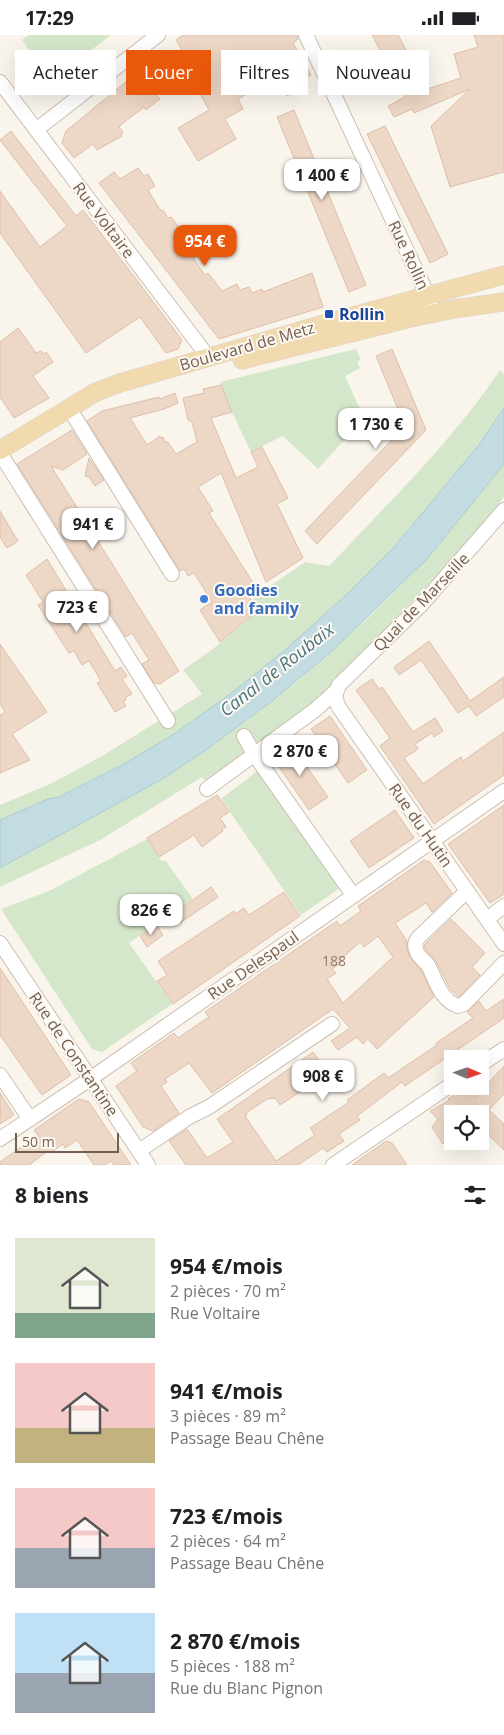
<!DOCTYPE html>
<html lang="fr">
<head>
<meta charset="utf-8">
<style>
	:root { --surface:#fff; --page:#f2f2f2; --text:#202124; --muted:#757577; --accent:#ea580c }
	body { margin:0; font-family:"Open Sans",sans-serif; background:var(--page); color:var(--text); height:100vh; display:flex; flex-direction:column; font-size:19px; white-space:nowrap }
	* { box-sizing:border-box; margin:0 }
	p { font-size:16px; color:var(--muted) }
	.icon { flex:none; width:28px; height:28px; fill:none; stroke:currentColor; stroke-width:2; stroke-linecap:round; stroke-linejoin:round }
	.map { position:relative; height:1130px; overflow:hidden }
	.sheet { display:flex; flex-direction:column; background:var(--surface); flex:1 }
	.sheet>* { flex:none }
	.hud { position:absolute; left:15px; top:15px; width:475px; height:45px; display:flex; gap:10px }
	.needle { width:32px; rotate:92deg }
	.fabs { position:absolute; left:444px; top:1015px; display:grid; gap:10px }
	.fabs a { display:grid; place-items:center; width:45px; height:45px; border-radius:0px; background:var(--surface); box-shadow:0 5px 20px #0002; font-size:25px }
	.scale { position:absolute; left:15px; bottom:12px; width:104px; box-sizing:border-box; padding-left:5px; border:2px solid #735f51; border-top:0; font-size:14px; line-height:18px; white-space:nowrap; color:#735f51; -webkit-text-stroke:4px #fdf9f2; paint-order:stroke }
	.price { position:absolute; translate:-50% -42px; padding:0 11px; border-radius:10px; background:#fff; color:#222; font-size:16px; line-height:32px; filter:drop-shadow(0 1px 2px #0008) }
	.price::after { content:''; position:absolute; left:50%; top:30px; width:15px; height:11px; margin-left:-8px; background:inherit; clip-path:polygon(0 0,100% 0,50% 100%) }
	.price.active { background:var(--accent); color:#fff }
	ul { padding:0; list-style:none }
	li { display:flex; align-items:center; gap:15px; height:125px; padding:0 15px }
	li span { display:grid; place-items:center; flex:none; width:140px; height:100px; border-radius:0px; color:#555 }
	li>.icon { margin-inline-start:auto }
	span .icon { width:60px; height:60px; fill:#fffc; stroke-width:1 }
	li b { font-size:21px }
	h2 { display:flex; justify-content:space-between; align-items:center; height:60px; padding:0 15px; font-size:21px }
	.pill { padding:0 18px; border-radius:0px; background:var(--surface); box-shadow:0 5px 20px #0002; font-size:18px; line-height:45px }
	.pill.active { background:var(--accent); color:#fff }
	.status { display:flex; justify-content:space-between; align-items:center; height:35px; padding:0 25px; background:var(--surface); direction:ltr }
	.status svg { height:14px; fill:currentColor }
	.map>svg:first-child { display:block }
	.green { fill:#d5e7cb }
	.water { fill:#c2dce2; stroke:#a9cad3 }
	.building { fill:#edd7c6; stroke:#ddbfa9; fill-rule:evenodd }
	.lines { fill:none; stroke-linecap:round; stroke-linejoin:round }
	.minor-casing { stroke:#ccbeb2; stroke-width:16 }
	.major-casing { stroke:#d8d2ce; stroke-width:19 }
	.minor { stroke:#fff; stroke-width:14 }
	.major { stroke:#f1daad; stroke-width:18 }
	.transit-dot { fill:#1a4fb4; stroke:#fdf9f2; stroke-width:2 }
	.shop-dot { fill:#3f7fe0; stroke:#fdf9f2; stroke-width:2 }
	.labels { text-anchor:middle; stroke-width:4; stroke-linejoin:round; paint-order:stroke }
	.number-label { font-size:14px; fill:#927d6e }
	.street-label { font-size:16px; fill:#735f51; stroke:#fdf9f2 }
	.transit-label { font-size:16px; font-weight:bold; fill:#164399; stroke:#fdf9f2; text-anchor:start }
	.shop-label { font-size:16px; font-weight:bold; fill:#366cbe; stroke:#fdf9f2; text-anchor:start }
	.water-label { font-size:18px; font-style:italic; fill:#4d7883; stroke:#fdf9f2 }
</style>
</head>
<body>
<div class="status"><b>17:29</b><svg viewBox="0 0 49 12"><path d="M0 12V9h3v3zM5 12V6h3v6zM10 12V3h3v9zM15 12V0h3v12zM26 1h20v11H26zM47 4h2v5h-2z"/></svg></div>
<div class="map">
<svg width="504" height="1130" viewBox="0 0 504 1130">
	<rect width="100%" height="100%" fill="#faf5ec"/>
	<g class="green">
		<polygon points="29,0 111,0 52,45 22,5"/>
		<polygon points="356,314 361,325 357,327 360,333 345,341 364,383 318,434 283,401 251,417 232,377 229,367 226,368 220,347"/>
		<path d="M500 335 504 339V373L478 411 395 511 346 560 284 616 229 660 174 699 124 729 59 762 48 764 0 785V770L52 748 102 721 202 659 183 635 214 613 260 575 253 563 305 527 329 531C388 468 451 408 500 335Z"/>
		<path d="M504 429V462C452 528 393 588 332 646L335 650 331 654 209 750 202 742 102 804 0 852V833L164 743 206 715 299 645 369 582 427 524Z"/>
		<polygon points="260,734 340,853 301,880 221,764"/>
		<polygon points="147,804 162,827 165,825 193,864 129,908 172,969 102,1017 92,1014 1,874 49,856"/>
	</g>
	<polygon class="water" points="504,373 504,429 427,524 331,617 272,666 206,715 164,743 0,833 0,785 48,764 59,762 124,729 174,699 229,660 284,616 346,560 395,511 478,411"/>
	<g class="building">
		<polygon points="183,0 297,0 298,4 293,8 311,40 302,46 305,51 287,61 276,42 238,64 243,74 225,84 236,104 198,126 178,93 209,75 192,45 198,42 176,5"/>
		<polygon points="372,0 398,0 427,54 461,43 454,19 478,12 474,0 504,0 504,137 450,152 431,91 470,54 414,78 412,74 394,82 388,71 405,62"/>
		<polygon points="138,37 160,64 146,75 144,72 123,88 119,92 123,97 121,99 122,101 97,115 93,109 74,123 62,108 66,96"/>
		<polygon points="294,75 366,250 349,257 277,82"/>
		<polygon points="385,91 448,219 430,228 367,99"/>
		<polygon points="11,96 76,181 83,175 136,244 182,305 178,314 166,318 140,282 86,318 0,198 0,156 40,212 67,191 0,105"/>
		<polygon points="138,133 144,141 148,139 155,151 148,155 161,176 163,175 168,183 171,182 199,218 193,223 205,240 208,238 222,256 237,249 240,255 249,252 252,258 262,254 263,257 312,238 323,272 219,304 99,148 114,137 120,144"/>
		<polygon points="18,293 36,318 41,316 44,319 46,317 53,327 33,341 49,363 14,383 0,362 0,307"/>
		<polygon points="392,314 426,395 317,509 305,496 405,391 376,321"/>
		<polygon points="221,350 232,377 211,383 236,443 258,432 251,417 262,412 288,463 277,469 303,523 266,547 221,438 198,452 213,476 209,478 257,554 247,560 259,575 220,607 200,575 212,567 194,538 188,541 184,534 180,536 87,386 102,376 159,362 160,364 175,358 178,368 164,374 130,383 147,410 160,401 161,403 163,402 165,407 168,407 176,419 197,407 192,387 188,385 183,363 204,358 203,354"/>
		<polygon points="72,395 87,419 63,435 51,431 179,636 160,649 154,648 142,629 149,625 132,598 126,602 17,429"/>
		<polygon points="89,423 104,445 95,451 89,442 85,441"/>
		<polygon points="0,476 18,506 7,513 0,502"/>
		<polygon points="47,524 115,636 121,632 127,641 122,644 132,659 125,663 126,665 123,667 126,671 115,677 97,648 101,646 89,626 82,630 74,616 69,618 38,570 43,567 26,540"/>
		<polygon points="429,606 470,666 504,642 504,662 476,681 469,671 458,678 421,625 399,640 394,632"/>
		<polygon points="0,609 47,677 12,699 30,725 0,738 0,680 5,677 0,669"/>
		<polygon points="372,644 379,654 382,652 413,697 435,683 443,696 434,702 432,698 415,709 418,714 404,723 423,749 452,728 461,722 463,726 504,697 504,740 434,789 380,711 390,703 356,655"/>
		<polygon points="330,681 367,735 348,748 311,694"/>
		<polygon points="291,709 328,762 309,775 272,722"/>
		<polygon points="217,760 229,777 220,783 226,792 222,794 223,796 202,812 194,800 159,822 147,803"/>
		<polygon points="504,770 504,859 490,868 448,809"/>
		<polygon points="395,775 414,803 369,833 350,806"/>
		<path d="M424 825 430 827 452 858 432 877 426 868 395 888 407 906V914L410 923 421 935 434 962 377 1014 368 1004 363 1009 357 1002 338 1015 331 1006 350 993 333 974 212 1058 189 1028 165 1044 167 1047 161 1051 179 1078 153 1096 143 1092 116 1051 137 1036 131 1028 174 998 178 1003 209 982 205 977 337 886 340 891 361 876 358 871ZM378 901 393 922 343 968 327 944 336 938 332 934 342 927 340 925 360 907 364 912Z"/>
		<polygon points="211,852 218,862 180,888 173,879"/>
		<polygon points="284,857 300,881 173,969 157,946 167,940 158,926 234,876 235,879 244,873 249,880"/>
		<polygon points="451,884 485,918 472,932 480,940 459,962 450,954 436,926 426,915 424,910"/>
		<polygon points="156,890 163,900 147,912 140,901"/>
		<polygon points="0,933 71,1040 42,1060 0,1000"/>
		<polygon points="504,964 504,983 405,1051 402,1047 357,1081 360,1085 339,1099 344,1106 327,1117 323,1113 298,1130 186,1130 169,1106 187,1094 207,1123 233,1107 217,1084 313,1017 333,1046 322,1054 317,1046 280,1070 275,1063 267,1064 246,1078 247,1080 245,1081 276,1126 315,1100 310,1093 349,1067 347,1065 384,1038 388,1043 437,1010 436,1008 473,983 467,977 479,966 486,976"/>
		<polygon points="504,1031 504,1059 489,1075 504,1089 504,1115 484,1096 480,1096 480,1079 452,1079 452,1099 443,1109 432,1092 438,1084 430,1076 450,1065 448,1064 465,1052 475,1062"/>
		<polygon points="0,1058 14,1080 0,1089"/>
		<polygon points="79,1064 89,1067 131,1130 114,1130 111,1126 105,1130 94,1130 77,1105 65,1113 63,1109 50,1118 48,1116 29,1130 0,1130 0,1127 38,1100 34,1095"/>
		<polygon points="386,1106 392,1108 407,1130 352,1130"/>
	</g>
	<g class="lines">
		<g class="minor-casing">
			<g id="minor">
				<polyline points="306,0 428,261 433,278"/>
				<polyline points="0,47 209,323"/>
				<polyline points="36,95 158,0"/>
				<polyline points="69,373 172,539"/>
				<polyline points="0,418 168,686"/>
				<polyline points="504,475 422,569 339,650 335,661 338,671 504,909"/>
				<polyline points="244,701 254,719 353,860"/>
				<polyline points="207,754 315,675 335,657"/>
				<path d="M467 856 418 903C416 906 414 910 416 914 417 921 424 925 428 930 436 945 440 965 458 971L464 969 504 928"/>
				<polyline points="487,884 504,871"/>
				<polyline points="0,908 148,1130"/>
				<polyline points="480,1030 504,1014"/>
				<polyline points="0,1040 30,1084"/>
				<polyline points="0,1104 90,1044 504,756"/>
				<polyline points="139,1116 189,1082 209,1072 332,989"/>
				<polyline points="333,1130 452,1049"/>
			</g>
		</g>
		<g class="major-casing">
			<g id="major">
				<polyline points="242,325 411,283 454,274 504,267"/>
				<polyline points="0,415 96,357 120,348 331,287 504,240"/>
			</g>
		</g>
		<use href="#minor" class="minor"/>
		<use href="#major" class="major"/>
	</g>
	<rect class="transit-dot" x="324" y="274" width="10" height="10" rx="2.5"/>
	<circle class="shop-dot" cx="204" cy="564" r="5"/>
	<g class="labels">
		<g class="number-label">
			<text x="334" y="931">188</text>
		</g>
		<g class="street-label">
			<text transform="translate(104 185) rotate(53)" y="6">Rue Voltaire</text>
			<text transform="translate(409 220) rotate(65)" y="6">Rue Rollin</text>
			<text transform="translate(247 311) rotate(-16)" y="6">Boulevard de Metz</text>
			<text transform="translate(421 567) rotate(-46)" y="6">Quai de Marseille</text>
			<text transform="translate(421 790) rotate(55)" y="6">Rue du Hutin</text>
			<text transform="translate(253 930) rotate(-35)" y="6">Rue Delespaul</text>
			<text transform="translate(74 1019) rotate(56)" y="6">Rue de Constantine</text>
		</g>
		<g class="transit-label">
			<text x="339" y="285">Rollin</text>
		</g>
		<g class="shop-label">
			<text x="214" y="561">Goodies<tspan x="214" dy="18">and family</tspan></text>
		</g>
		<g class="water-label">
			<text transform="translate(277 635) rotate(-38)" y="6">Canal de Roubaix</text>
		</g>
	</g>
</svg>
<div class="fabs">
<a><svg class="needle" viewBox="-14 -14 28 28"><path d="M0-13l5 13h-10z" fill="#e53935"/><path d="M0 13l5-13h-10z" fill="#757577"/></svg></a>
<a><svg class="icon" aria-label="locate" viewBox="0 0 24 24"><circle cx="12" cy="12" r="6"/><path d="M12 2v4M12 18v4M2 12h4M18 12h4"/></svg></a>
</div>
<div class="scale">50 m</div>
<b class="price" style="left:322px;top:166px">1 400 €</b>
<b class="price active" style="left:205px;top:232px">954 €</b>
<b class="price" style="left:376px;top:415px">1 730 €</b>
<b class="price" style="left:93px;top:515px">941 €</b>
<b class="price" style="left:77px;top:598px">723 €</b>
<b class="price" style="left:300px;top:742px">2 870 €</b>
<b class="price" style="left:151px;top:901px">826 €</b>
<b class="price" style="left:323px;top:1067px">908 €</b>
<div class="hud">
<a class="pill">Acheter</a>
<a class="pill active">Louer</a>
<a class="pill">Filtres</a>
<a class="pill">Nouveau</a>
</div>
</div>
<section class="sheet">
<h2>8 biens<svg class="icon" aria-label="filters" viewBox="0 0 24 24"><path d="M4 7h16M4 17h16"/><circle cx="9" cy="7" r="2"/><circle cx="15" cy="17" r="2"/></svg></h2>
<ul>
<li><span style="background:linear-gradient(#dfe7d0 75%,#7fa58c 0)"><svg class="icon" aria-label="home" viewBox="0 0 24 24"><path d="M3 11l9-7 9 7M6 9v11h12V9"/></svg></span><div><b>954 €/mois</b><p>2 pièces · 70 m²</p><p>Rue Voltaire</p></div></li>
<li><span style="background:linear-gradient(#f6c9c9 65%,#c2b280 0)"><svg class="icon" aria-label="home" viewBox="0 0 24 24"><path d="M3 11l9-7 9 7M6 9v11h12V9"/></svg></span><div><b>941 €/mois</b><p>3 pièces · 89 m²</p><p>Passage Beau Chêne</p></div></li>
<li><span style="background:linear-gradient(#f6c9c9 60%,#9aa5b1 0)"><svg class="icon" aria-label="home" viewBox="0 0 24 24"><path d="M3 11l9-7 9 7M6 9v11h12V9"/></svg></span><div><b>723 €/mois</b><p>2 pièces · 64 m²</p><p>Passage Beau Chêne</p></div></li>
<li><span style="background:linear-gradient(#bfe0f5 60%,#9aa5b1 0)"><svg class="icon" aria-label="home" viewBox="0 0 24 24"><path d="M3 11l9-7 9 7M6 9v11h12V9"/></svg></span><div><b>2 870 €/mois</b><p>5 pièces · 188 m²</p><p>Rue du Blanc Pignon</p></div></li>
</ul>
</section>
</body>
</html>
